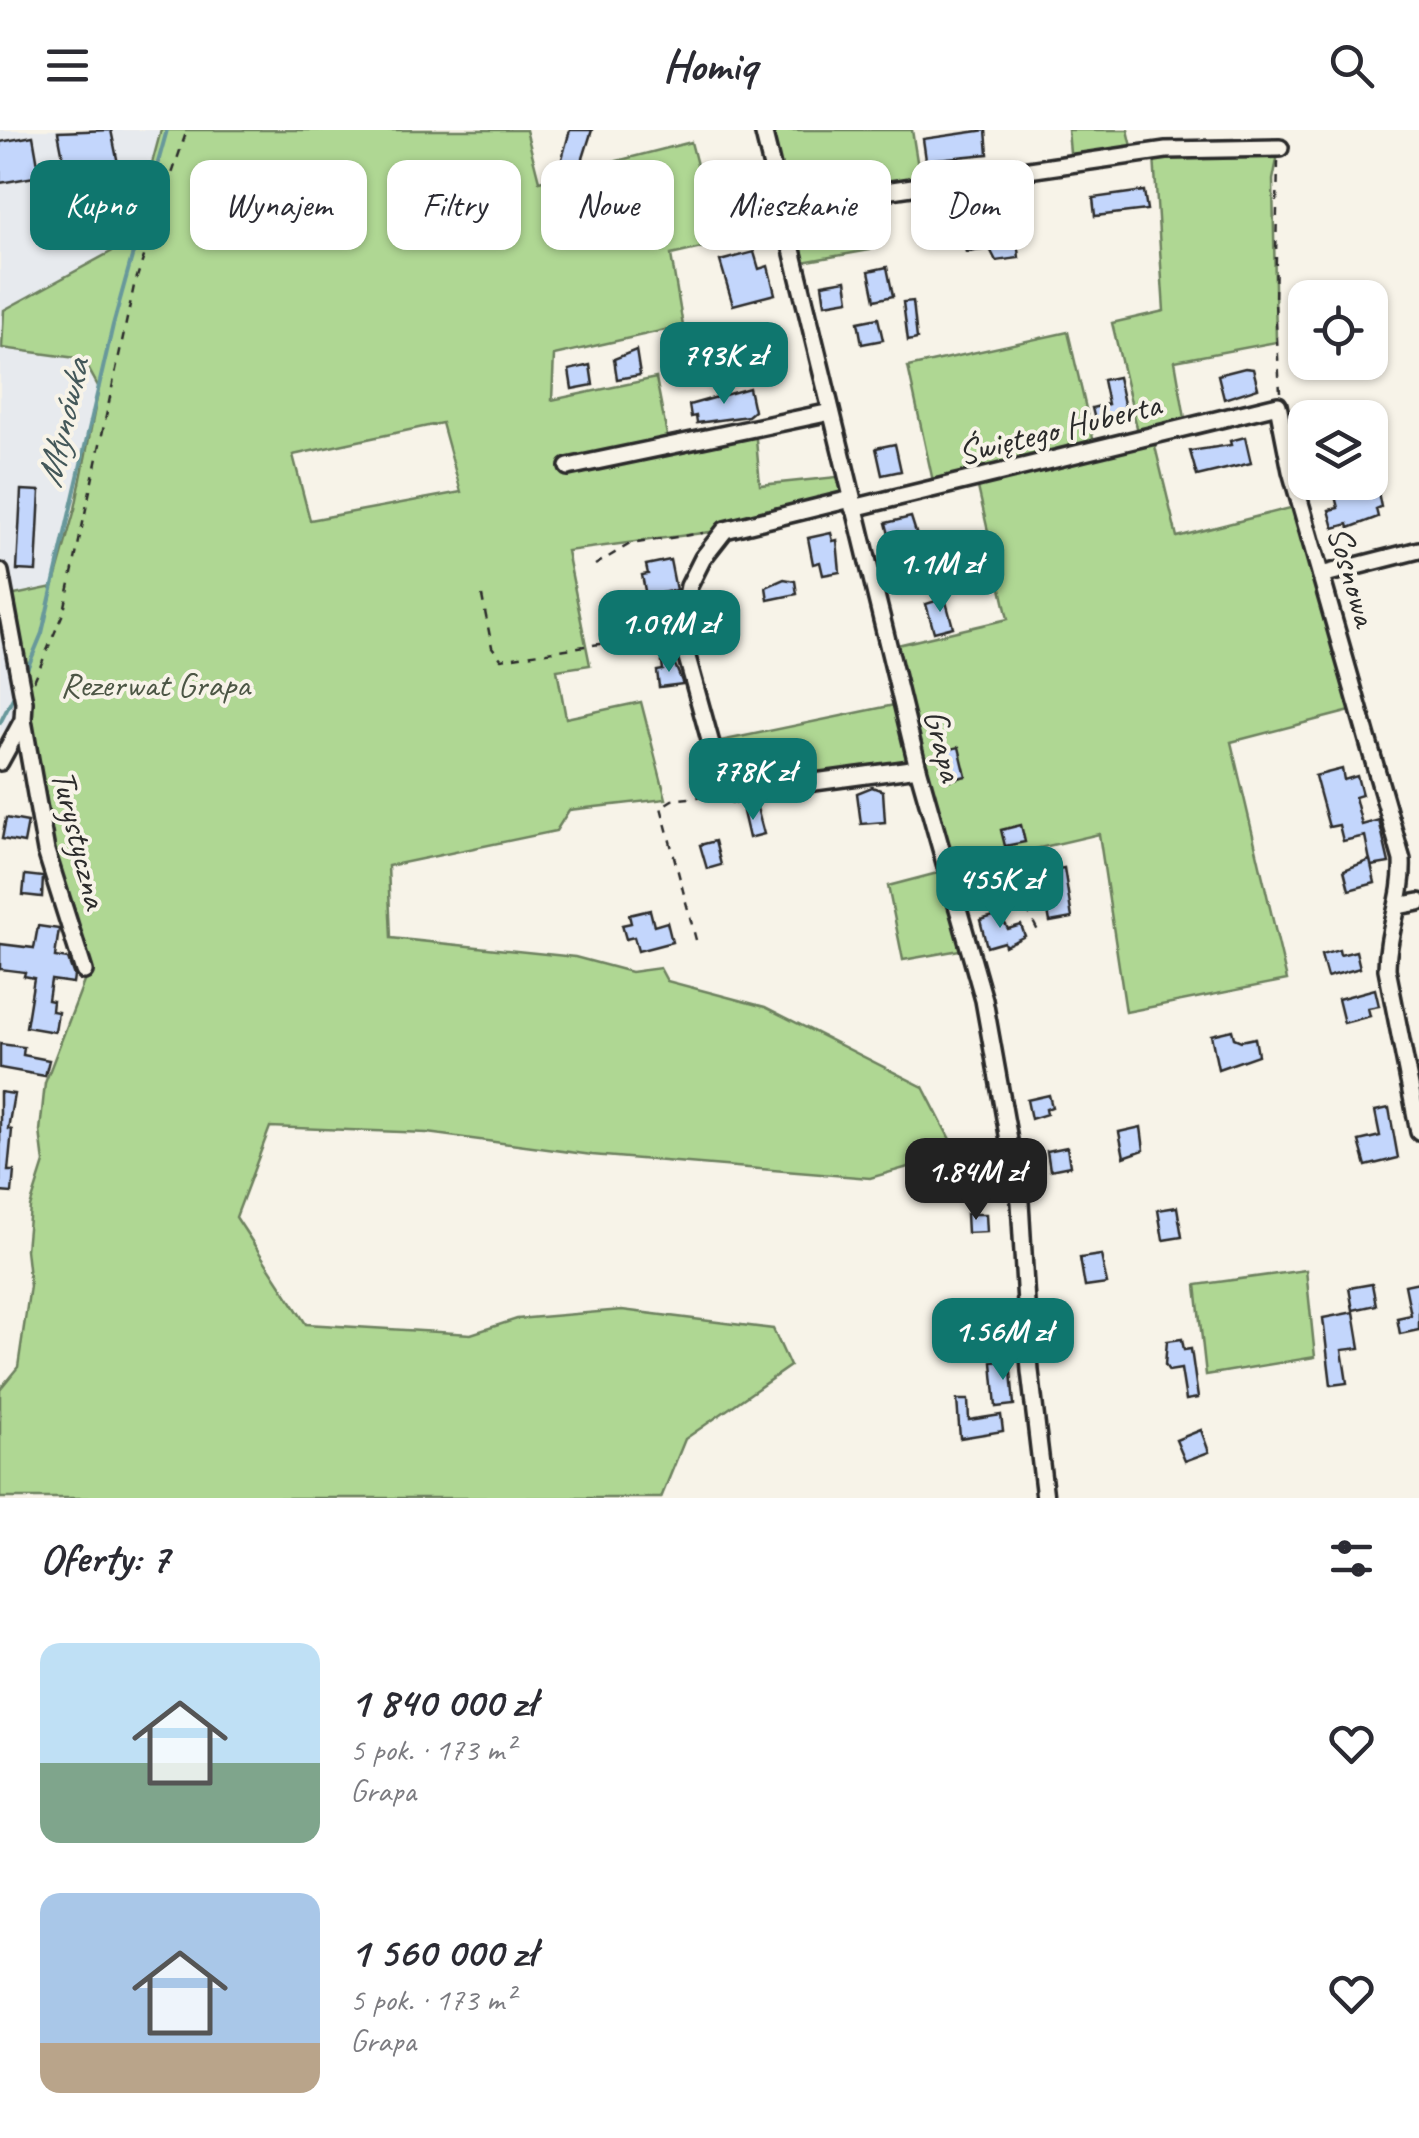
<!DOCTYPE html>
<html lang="pl">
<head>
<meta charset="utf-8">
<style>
	:root { --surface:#fff; --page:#f7f7f7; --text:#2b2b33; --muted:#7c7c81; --accent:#0f766e }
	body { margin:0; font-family:Caveat,sans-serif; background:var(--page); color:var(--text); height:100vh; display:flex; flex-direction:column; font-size:38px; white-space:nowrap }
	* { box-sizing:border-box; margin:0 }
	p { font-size:32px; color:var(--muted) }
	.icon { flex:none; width:55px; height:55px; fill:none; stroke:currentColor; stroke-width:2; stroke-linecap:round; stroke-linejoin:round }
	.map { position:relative; height:1368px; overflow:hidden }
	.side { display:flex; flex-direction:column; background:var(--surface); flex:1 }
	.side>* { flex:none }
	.top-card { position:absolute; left:30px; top:30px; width:1360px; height:90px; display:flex; gap:20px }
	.tools { position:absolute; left:1288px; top:150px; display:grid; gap:20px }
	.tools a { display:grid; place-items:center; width:100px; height:100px; border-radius:20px; background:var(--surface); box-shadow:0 2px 8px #0004; font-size:50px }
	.price { position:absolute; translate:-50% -85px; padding:0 22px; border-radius:20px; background:var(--accent); color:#fff; font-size:32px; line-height:65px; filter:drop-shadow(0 2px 5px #0008) }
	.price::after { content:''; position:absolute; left:50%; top:60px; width:30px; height:22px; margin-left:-15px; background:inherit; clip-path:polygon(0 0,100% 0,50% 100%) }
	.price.on { background:#222; color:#fff }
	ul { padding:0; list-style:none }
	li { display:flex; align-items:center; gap:30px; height:250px; padding:0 40px }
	li span { display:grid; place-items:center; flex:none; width:280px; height:200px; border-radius:20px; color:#555 }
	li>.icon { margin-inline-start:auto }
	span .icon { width:120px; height:120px; fill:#fffc; stroke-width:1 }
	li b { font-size:42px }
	h2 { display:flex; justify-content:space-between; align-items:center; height:120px; padding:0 40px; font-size:42px }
	.chip { padding:0 35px; border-radius:20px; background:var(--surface); box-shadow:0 2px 8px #0004; font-size:35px; line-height:90px }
	.chip.on { background:var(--accent); color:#fff }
	header { display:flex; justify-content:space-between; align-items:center; height:130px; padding:0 40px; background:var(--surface); font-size:45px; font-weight:600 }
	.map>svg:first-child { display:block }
	.built { fill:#e7eaee }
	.green { fill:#afd793; stroke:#6d815f; stroke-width:2.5; fill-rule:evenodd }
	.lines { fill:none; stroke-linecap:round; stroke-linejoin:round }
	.stream { stroke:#67989b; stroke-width:4 }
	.building { fill:#c3d6fc; stroke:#2b2b2b; stroke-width:2.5 }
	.minor-casing { stroke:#2b2b2b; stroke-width:22 }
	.path { stroke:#2b2b2b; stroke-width:2.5; stroke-dasharray:8 8; stroke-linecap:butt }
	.minor { stroke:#f7f3e8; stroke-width:15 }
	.labels { text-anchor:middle; stroke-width:8; stroke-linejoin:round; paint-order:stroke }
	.street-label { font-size:35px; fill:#2b2b2b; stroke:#f7f3e8 }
	.park-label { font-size:35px; fill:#4c5645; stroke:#f7f3e8 }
	.water-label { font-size:38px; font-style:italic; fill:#44585a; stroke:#f7f3e8 }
</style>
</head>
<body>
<header><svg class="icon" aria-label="menu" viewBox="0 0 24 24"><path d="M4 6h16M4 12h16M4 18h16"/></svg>Homiq<svg class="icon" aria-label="search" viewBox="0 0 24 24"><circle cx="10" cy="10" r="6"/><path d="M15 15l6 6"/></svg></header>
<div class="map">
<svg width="1419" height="1368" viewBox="0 0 1419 1368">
	<rect width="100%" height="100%" fill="#f7f3e8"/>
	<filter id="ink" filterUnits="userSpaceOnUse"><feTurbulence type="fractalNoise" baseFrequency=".01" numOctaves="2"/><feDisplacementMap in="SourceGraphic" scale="20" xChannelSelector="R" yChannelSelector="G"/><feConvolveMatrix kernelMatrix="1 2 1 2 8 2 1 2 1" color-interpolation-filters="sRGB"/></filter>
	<g filter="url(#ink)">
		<polygon class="built" points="0,0 161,0 131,111 4,180 3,218 83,228 99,258 24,572 0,606"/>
		<g class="green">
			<path d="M161 0H526L539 51 691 12 702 54 765 41 779 100 671 125 683 196 554 225 552 270 656 248 669 316 755 298 760 355 846 346 851 369 725 400 567 421 590 535 557 540 566 588 641 572 666 669 569 680 556 701 388 736 391 808 575 827 631 842 660 838 667 851 765 877 923 957 957 1023 870 1048 592 1025 427 1003 270 997 236 1087 306 1194 471 1204 517 1189 622 1180 773 1199 790 1236 685 1309 661 1368H0V1259L18 1237 30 1156 26 1120 30 1077 44 1033 40 1001 45 953 90 836 41 681 5 467 53 457 75 379 99 258 83 229 2 218 4 180 131 111ZM442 293 461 362 310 390 293 325Z"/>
			<polygon points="771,0 912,0 921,56 862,69 870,120 802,132"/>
			<polygon points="1068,0 1128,0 1134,25 1071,34"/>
			<polygon points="1279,19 1273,50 1276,212 1175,231 1186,294 1139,306 1112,193 1164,181 1154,26"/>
			<polygon points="1068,202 1095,317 934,356 908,237"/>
			<polygon points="1154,312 1177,407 1298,376 1358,579 1231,612 1287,850 1126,882 1099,704 950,739 971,818 903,830 888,756 949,740 893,516 1008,489 977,353"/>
			<polygon points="899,574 914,635 735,656 728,652 716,612"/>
			<polygon points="1306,1140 1315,1227 1206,1245 1196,1155"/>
		</g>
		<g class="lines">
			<g class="stream">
				<polyline points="25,544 42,503 113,195 167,0"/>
				<polyline points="0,593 16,562"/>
			</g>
		</g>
		<g class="building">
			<polygon points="111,0 120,43 68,53 58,2"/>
			<polygon points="570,0 592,0 579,41 560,36"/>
			<polygon points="986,0 988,24 926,30 923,9"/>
			<polygon points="33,6 40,46 0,53 0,12"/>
			<polygon points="1144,61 1147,80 1095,86 1093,68"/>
			<polygon points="977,85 979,103 1016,99 1019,128 996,131 990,119 966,122 957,87"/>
			<polygon points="934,91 933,115 918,116 916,93"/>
			<polygon points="754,122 759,139 768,136 775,164 733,175 720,131"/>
			<polygon points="887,137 893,166 875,170 869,141"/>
			<polygon points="846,150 849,170 825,174 822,154"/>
			<polygon points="913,171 917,209 908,211 903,172"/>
			<polygon points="878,188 883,210 862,214 858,192"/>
			<polygon points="636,220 640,245 617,249 614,229"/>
			<polygon points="590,235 593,255 572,259 569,240"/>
			<polygon points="1245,238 1253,239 1258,258 1224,269 1218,245"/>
			<polygon points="1118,247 1127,287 1096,294 1092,278 1108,274 1103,250"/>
			<polygon points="749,258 754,281 748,286 697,293 696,286 691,287 689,275"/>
			<polygon points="1245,307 1251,333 1197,346 1190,321 1231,315 1230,311"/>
			<polygon points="895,314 901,341 882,345 876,318"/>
			<polygon points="1376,352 1381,377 1376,379 1378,387 1349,398 1348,394 1334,398 1329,380 1338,378 1332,354"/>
			<polygon points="21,360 40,361 36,441 17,440"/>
			<polygon points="911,387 919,412 910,414 912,420 894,424 886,393"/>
			<polygon points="831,403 833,411 837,410 840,442 823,445 820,432 813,434 808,408"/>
			<circle cx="935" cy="440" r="13"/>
			<polygon points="670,430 676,460 646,466 642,445 648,444 646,435"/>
			<polygon points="784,449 795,451 797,464 768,470 766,457"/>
			<polygon points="945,468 953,497 934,502 926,474"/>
			<polygon points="673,530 683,554 659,557 657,541 663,540 662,532"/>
			<polygon points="959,617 966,646 945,651 938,622"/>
			<polygon points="1342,639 1344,650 1357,646 1362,665 1355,667 1362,695 1379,690 1389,733 1371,736 1365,706 1343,711 1339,695 1329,697 1315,646"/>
			<polygon points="872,657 883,661 885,692 861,694 857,663"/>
			<polygon points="757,678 764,704 749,708 743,682"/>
			<polygon points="6,688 28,692 24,713 2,709"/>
			<polygon points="1021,695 1025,712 1005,716 1001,700"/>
			<polygon points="715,711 721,735 707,739 700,715"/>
			<polygon points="1370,730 1375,753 1349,760 1344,740"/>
			<polygon points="1064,738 1072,788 1050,792 1041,742"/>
			<polygon points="25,745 43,747 42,767 23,765"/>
			<polygon points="650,780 654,796 667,792 672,812 638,821 634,807 626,809 622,795 631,793 629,785"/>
			<polygon points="1000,784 1008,799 1021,795 1025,806 1005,816 1004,812 987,817 980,790"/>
			<polygon points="38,796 59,799 55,827 68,829 74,846 73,853 51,850 48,870 53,871 52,881 58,882 55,902 26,897 34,848 24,846 25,842 0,839 0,814 34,818"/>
			<polygon points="1339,820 1340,825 1356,821 1360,838 1327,847 1321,825"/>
			<polygon points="1375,859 1379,876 1368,878 1370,886 1344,893 1338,869"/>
			<polygon points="1232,900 1234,908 1241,911 1255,908 1258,925 1218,939 1211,905"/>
			<polygon points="0,914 24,917 23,925 49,930 45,946 0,938"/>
			<polygon points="0,962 14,964 8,999 12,1000 8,1041 14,1041 12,1063 0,1062"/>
			<polygon points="1049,965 1052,977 1046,979 1047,984 1031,989 1027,970"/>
			<polygon points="1389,978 1398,1028 1366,1036 1359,1011 1380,1006 1375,981"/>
			<polygon points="1141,997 1144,1020 1124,1027 1119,1002"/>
			<polygon points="1067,1017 1070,1036 1050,1040 1047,1021"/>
			<polygon points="1177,1077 1182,1107 1163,1110 1158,1080"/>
			<polygon points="966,1084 986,1084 987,1102 967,1103"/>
			<polygon points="1101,1125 1107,1154 1085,1157 1080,1128"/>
			<polygon points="1419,1152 1419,1200 1400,1204 1397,1188 1411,1185 1405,1155"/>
			<polygon points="1372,1154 1376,1175 1353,1180 1349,1158"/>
			<polygon points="1354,1182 1360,1218 1342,1220 1347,1253 1331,1255 1323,1188"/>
			<polygon points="1182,1209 1184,1220 1191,1219 1198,1268 1186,1270 1181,1239 1169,1241 1165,1235 1167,1211"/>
			<polygon points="1010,1230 1014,1275 996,1277 992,1232"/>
			<polygon points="957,1270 968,1270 969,1290 1001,1285 1003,1301 960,1308"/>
			<polygon points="1201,1300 1209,1322 1185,1331 1176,1310"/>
		</g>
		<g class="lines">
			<g class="minor-casing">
				<g id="minor">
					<polyline points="763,0 918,638 984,870 1020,1072 1030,1241 1045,1368"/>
					<polyline points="782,76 1166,20 1280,18"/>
					<polyline points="568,337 831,282"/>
					<polyline points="851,369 725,400 703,428 689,456 680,502 723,657 734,663 918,638"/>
					<path d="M853 378 1278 275 1291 341 1402 730C1404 768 1387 800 1387 839L1419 1002"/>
					<polyline points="0,442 24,572 23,590 0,632"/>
					<polyline points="1321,445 1419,420"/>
					<polyline points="23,590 46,721 84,841"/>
					<polyline points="1398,776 1419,772"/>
				</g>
			</g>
			<g class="path">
				<polyline points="1278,31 1275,173 1280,262"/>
				<polyline points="595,435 630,414 703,403"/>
				<polyline points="482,466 492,517 501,529 664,504"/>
				<polyline points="34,551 64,481 134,156 187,0"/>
				<polyline points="968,755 1024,774 1038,801"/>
				<polyline points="696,810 661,677 672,670 713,665"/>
			</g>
			<use href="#minor" class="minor"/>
		</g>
	</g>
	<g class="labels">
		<g class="street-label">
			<text transform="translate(1059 298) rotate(-14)" y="12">Świętego Huberta</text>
			<text transform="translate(1353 446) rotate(74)" y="12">Sosnowa</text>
			<text transform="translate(944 615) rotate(76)" y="12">Grapa</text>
			<text transform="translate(80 709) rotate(76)" y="12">Turystyczna</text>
		</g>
		<g class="park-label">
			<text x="155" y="566">Rezerwat Grapa</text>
		</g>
		<g class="water-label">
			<text transform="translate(62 293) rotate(-77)" y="13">Młynówka</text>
		</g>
	</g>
</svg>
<div class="tools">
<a><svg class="icon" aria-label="locate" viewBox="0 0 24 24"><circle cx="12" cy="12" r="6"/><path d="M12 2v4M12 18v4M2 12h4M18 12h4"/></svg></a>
<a><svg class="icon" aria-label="layers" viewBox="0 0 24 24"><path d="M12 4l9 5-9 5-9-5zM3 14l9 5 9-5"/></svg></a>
</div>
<b class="price" style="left:724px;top:277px">793K zł</b>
<b class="price" style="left:940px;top:485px">1.1M zł</b>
<b class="price" style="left:669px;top:545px">1.09M zł</b>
<b class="price" style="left:753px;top:693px">778K zł</b>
<b class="price" style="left:1000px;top:801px">455K zł</b>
<b class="price on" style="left:976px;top:1093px">1.84M zł</b>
<b class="price" style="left:1003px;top:1253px">1.56M zł</b>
<div class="top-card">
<a class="chip on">Kupno</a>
<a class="chip">Wynajem</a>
<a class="chip">Filtry</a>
<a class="chip">Nowe</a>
<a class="chip">Mieszkanie</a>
<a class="chip">Dom</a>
</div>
</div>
<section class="side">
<h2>Oferty: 7<svg class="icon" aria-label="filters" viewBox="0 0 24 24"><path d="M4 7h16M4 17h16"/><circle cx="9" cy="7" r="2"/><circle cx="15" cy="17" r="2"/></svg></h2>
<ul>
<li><span style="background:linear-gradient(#bfe0f5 60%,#7fa58c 0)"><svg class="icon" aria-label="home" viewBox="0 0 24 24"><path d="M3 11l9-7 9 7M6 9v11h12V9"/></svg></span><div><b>1 840 000 zł</b><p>5 pok. · 173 m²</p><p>Grapa</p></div><svg class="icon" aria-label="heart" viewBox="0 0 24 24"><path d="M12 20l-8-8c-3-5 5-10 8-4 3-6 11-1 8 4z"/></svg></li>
<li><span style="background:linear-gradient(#a9c7e8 75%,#b9a48a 0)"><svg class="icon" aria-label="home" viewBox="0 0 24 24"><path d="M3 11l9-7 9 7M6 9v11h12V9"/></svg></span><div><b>1 560 000 zł</b><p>5 pok. · 173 m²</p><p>Grapa</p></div><svg class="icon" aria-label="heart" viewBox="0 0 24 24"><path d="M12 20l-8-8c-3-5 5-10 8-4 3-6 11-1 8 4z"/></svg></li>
</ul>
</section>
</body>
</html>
